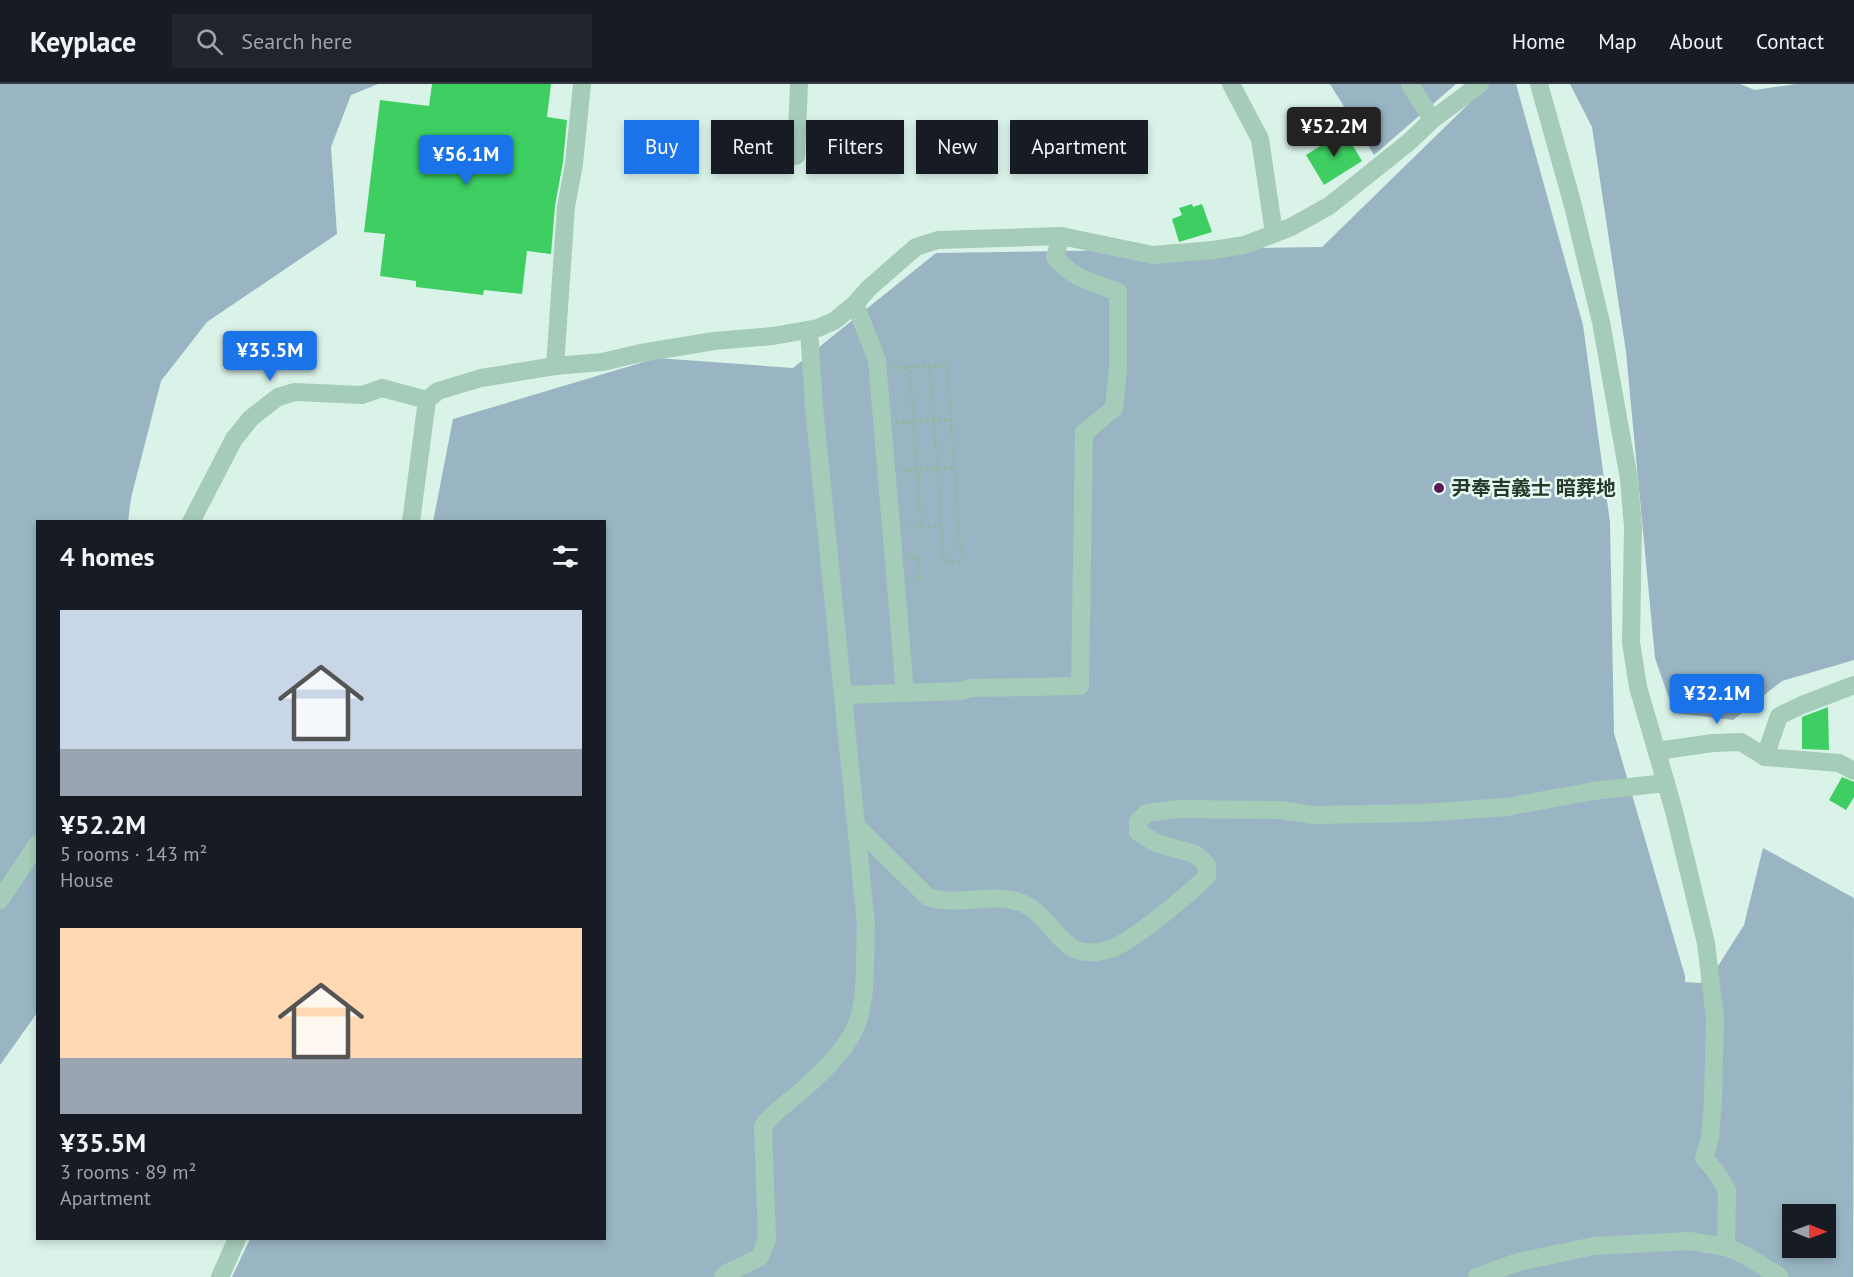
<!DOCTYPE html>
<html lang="en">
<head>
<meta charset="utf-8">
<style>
	:root { --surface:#171b24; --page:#20242c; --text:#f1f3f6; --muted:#9ea1a6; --line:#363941; --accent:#1a73e8 }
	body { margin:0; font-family:"PT Sans","Noto Sans JP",sans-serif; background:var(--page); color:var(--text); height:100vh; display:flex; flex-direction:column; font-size:22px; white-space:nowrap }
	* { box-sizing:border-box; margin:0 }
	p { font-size:20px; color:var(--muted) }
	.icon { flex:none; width:33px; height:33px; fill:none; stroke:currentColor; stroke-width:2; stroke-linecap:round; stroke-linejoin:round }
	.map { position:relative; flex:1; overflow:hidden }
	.details { position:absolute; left:36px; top:436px; width:570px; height:720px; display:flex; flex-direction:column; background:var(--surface); border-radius:0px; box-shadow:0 3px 9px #0003 }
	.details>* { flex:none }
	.hud { position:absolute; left:624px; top:36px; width:570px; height:54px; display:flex; gap:12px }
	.needle { width:39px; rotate:91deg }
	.tools { position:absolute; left:1782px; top:1120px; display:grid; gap:12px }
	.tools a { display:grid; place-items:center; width:54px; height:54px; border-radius:0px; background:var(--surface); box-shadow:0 3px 9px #0003; font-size:30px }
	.price { position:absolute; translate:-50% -51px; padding:0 14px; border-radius:6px; background:var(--accent); color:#fff; font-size:20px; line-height:39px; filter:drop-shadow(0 2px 3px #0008) }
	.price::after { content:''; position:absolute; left:50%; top:36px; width:18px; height:14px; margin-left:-9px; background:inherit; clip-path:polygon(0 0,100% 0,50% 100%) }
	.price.selected { background:#222; color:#fff }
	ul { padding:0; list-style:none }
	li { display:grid; align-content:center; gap:12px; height:318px; padding:0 24px }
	li span { display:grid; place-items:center; height:186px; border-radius:0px; color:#555 }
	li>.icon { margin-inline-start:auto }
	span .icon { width:108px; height:108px; fill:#fffc; stroke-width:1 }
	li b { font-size:26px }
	h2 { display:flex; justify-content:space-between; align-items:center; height:72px; padding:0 24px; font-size:26px }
	.chip { padding:0 21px; border-radius:0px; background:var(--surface); box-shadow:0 3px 9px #0003; font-size:21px; line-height:54px }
	.chip.selected { background:var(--accent); color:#fff }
	header { display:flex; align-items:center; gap:36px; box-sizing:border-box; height:84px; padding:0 30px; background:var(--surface); border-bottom:2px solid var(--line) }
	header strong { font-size:28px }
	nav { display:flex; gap:33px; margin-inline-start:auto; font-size:21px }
	.search { width:420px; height:54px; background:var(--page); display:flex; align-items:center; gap:15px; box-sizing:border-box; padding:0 21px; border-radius:0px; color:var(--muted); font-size:22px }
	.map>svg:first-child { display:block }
	.green { fill:#99b5c4; fill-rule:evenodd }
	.building { fill:#3ece62 }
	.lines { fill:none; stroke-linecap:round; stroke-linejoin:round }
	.path { stroke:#8fb8a1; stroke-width:3; stroke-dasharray:3 3; stroke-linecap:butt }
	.minor { stroke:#a5ccb8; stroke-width:18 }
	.poi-dot { fill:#5c1a57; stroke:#e7fbf2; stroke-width:2 }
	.labels { text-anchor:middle; stroke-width:5; stroke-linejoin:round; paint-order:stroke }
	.poi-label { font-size:20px; font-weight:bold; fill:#27382c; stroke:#e7fbf2; text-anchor:start }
</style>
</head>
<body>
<header>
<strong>Keyplace</strong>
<div class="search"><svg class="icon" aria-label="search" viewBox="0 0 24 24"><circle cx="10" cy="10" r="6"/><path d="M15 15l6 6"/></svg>Search here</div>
<nav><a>Home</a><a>Map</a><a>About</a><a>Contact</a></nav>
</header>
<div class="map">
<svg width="1854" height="1193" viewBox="0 0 1854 1193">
	<rect width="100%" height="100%" fill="#daf3e8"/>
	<g class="green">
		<polygon points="0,0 378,0 351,11 331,63 337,150 207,238 161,297 131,414 128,438 38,438 37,929 0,981"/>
		<polygon points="1330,0 1456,0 1374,71"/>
		<path d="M1489 0H1516L1583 241 1610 438 1614 649 1685 892V898L1700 899 1718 882 1744 841 1763 764 1854 814 1853 1193H232L250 1155H604V438H433L453 335 657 274 793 284 936 169 1322 163ZM1792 1131H1826V1164H1792Z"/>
		<polygon points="1570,0 1740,0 1755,6 1796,0 1854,0 1854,576 1782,597 1733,636 1674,629 1655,574 1626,268 1592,43"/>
	</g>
	<g class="building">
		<polygon points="432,0 551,0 547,33 567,36 563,78 555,122 551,170 527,167 522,210 484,206 483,211 416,203 416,197 380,192 385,150 364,148 380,16 429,22"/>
		<polygon points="1344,47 1362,77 1324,101 1306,71"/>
		<polygon points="1192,120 1193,123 1202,120 1212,148 1179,158 1172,135 1182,131 1179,124"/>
		<polygon points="1828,623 1829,666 1802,665 1802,633"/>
		<polygon points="1842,693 1854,698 1854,713 1846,726 1829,716"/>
	</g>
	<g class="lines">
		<g class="path">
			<polyline points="892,284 947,281 961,477 944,479 930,282"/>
			<polyline points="896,339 950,335"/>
			<polyline points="902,387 954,383"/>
			<polyline points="921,443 942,442"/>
			<polyline points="907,444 921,443 910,283"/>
			<polyline points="908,473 919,473 920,496 910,496"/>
		</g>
		<g class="minor">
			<polyline points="1231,0 1260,55 1274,149"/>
			<polyline points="1410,0 1432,36"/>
			<polyline points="1539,0 1572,118 1601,238 1629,395 1633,443 1631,558 1638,603 1674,727 1706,859 1715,935 1713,1017 1710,1054 1704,1074 1716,1088 1727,1106 1726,1163"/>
			<polyline points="796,72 799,0"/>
			<polyline points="855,220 877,276 905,609"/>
			<polyline points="555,282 566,123 574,80 582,0"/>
			<polyline points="191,438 234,355 251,334 278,313 295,308 362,311 382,304 427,316"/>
			<polyline points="411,438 427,316 438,307 481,294 555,282 602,278 641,269 714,257 773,252 818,244 834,237 855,220 869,204 916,163 938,156 1061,152 1153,171 1213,166 1245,161 1291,143 1329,122 1409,58 1432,36 1480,0"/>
			<path d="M844 611 961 607 971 604 1080 602 1084 349 1114 324 1118 284V208C1093 198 1072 195 1055 173L1061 152"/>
			<polyline points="1657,667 1713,659 1741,658 1765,673 1839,679 1854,687"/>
			<polyline points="1765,673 1779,632 1802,621 1854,601"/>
			<path d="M857 743 928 813C959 823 991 808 1019 818 1042 825 1052 850 1071 863 1080 870 1097 869 1107 866 1128 862 1190 809 1207 792V781L1195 770 1156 759 1138 748V737L1147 729 1178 725 1281 726 1313 731 1422 729 1507 723 1593 707 1666 699"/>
			<polyline points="0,816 38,759"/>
			<polyline points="220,1193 237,1155"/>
			<path d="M723 1193 727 1189 760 1173 767 1155 763 1042C775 1026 792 1016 807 1002 825 985 846 966 856 942 868 913 864 872 866 841L814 323 809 246"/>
			<polyline points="1477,1193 1518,1178 1594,1162 1689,1157 1726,1163 1745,1171 1780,1193"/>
		</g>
	</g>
	<circle class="poi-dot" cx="1439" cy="404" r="6"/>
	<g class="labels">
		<g class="poi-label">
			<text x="1451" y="411">尹奉吉義士 暗葬地</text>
		</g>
	</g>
</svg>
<div class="tools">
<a><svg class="needle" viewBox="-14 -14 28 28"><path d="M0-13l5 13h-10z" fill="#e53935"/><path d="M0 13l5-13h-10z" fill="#9ea1a6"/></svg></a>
</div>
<b class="price selected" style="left:1334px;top:74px">¥52.2M</b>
<b class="price" style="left:466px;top:102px">¥56.1M</b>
<b class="price" style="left:270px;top:298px">¥35.5M</b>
<b class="price" style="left:1717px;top:641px">¥32.1M</b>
<div class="hud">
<a class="chip selected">Buy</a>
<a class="chip">Rent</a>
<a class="chip">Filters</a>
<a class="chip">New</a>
<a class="chip">Apartment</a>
</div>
<section class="details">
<h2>4 homes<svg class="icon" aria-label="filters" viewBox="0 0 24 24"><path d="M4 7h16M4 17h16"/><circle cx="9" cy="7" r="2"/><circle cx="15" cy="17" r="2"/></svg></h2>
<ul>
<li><span style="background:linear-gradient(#c9d6e8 75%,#9aa5b1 0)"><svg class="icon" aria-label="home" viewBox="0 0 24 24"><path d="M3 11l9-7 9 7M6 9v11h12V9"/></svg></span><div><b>¥52.2M</b><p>5 rooms · 143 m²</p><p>House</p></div></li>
<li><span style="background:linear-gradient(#ffd9b3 70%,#9aa5b1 0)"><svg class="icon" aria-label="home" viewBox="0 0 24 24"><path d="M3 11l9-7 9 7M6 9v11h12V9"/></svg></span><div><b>¥35.5M</b><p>3 rooms · 89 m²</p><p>Apartment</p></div></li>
</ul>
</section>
</div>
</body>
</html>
